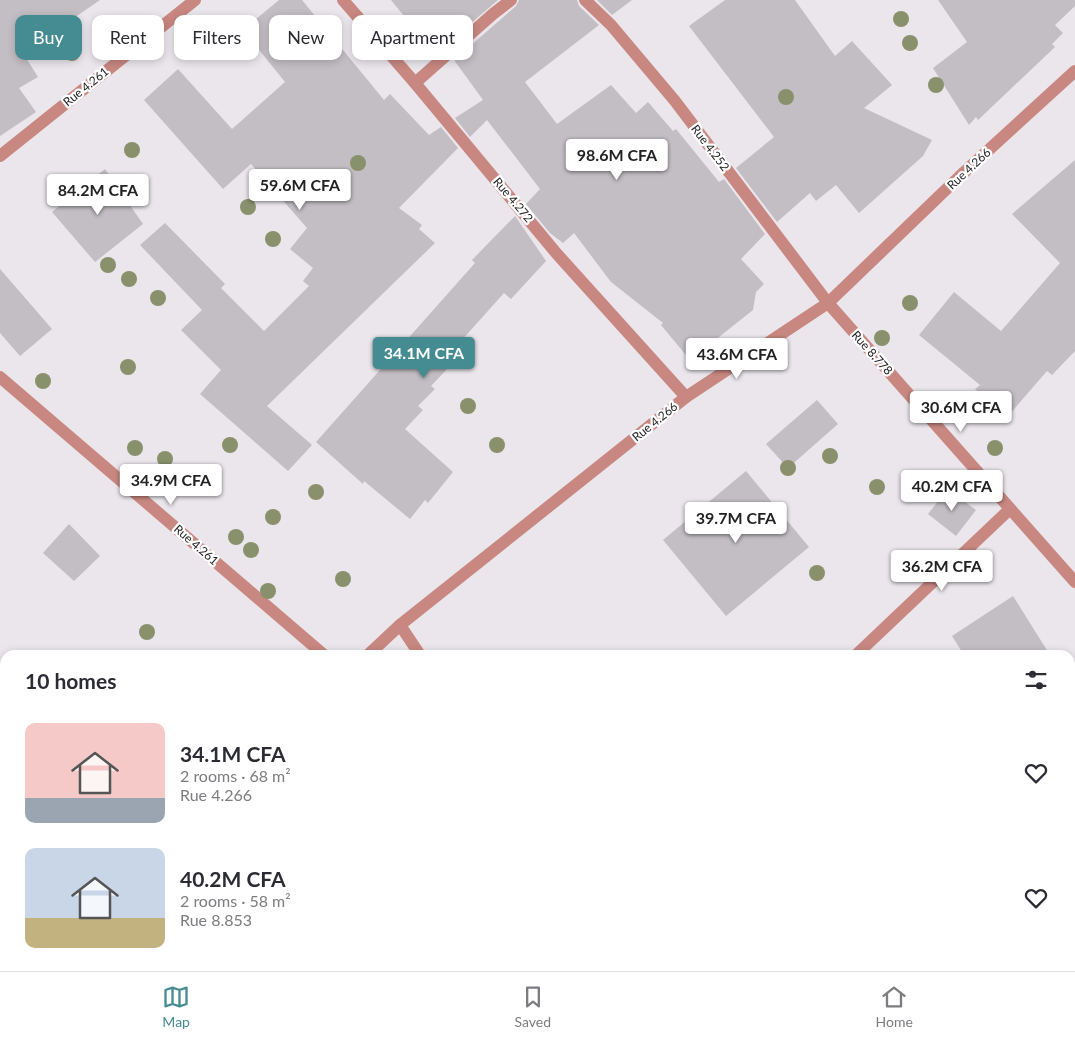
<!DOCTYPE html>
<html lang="en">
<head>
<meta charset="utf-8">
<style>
	:root { --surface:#fff; --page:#f7f7f7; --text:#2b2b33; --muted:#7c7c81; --line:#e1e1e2; --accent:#448c92 }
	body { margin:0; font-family:Lato,sans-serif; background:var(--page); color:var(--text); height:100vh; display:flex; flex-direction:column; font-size:19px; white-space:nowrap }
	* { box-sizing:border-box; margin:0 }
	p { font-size:16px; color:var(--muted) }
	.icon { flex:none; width:28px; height:28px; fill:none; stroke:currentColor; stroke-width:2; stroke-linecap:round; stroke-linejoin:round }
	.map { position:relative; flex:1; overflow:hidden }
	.details { position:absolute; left:0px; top:650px; width:1075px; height:321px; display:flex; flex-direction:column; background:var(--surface); border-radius:15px 15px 0 0; box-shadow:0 2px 8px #0003 }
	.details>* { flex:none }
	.hud { position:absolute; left:15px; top:15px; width:500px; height:45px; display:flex; gap:10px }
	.price { position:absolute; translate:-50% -42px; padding:0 11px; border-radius:5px; background:#fff; color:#222; font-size:16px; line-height:32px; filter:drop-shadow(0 1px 2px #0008) }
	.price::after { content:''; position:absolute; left:50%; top:30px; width:15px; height:11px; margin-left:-8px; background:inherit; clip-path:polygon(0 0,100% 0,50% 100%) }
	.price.active { background:var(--accent); color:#fff }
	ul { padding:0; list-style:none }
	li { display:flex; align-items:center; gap:15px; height:125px; padding:0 25px }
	li span { display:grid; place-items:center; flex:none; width:140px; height:100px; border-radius:10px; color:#555 }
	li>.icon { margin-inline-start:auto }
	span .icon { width:60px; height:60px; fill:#fffc; stroke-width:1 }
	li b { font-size:21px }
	h2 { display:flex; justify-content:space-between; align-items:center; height:60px; padding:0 25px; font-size:21px }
	.tag { padding:0 18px; border-radius:10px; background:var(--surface); box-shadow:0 2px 8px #0003; font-size:18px; line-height:45px }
	.tag.active { background:var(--accent); color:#fff }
	.dock { display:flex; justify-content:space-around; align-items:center; height:70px; border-top:1px solid var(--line); background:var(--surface); font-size:14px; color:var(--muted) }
	.dock a { display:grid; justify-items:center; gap:2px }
	.dock .active { color:var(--accent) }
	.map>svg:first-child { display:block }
	.building { fill:#c2bec4 }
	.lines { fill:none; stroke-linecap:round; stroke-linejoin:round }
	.minor { stroke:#c88781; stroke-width:12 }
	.tertiary { stroke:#c88781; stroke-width:12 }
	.tree { fill:#89906c }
	.labels { text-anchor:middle; stroke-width:4.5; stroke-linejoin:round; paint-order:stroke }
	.street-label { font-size:12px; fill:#201f21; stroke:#fff }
</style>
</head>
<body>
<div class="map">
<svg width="1075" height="971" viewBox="0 0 1075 971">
	<rect width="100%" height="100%" fill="#eae6ec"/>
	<g class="building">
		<polygon points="0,0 100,0 23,53 38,77 19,88 36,112 0,136"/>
		<polygon points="279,0 302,0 384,100 390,94 429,135 441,127 458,148 399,208 422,225 419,229 435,243 267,406 312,445 288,471 200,394 221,370 181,330 202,310 140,245 165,223 225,284 221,288 264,331 309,286 303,281 313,268 290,249 307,228 251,164 223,189 144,100 178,69 232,129 285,82 243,30"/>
		<polygon points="391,0 498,0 435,54"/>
		<polygon points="519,0 577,0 579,6 599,25 525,82 557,124 611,85 636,113 648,102 673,131 676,129 719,182 724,179 765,234 741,259 764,284 756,292 753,310 690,360 661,325 663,323 611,282 574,233 563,243 550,233 526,204 540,189 487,120 470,137 455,118 483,100 454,60 516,6"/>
		<polygon points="597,0 632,0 612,15"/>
		<polygon points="725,0 795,0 835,56 852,41 892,85 864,108 932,140 923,156 859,213 836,185 816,201 810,193 777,222 736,168 774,137 689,26"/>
		<polygon points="938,0 1075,0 1075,6 1055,25 1063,33 1052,44 1055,47 978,120 976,117 969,125 933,68 967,42"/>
		<polygon points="1075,160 1075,351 1052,375 1047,371 1008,416 975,389 980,385 919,335 954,292 1001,331 1060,263 1012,214"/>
		<polygon points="105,169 143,224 95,262 52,212"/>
		<polygon points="515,216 546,261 511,299 504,293 444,360 450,366 431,386 435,389 418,406 423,410 405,429 453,472 428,503 425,500 410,519 364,481 363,484 316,442 475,263 472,260"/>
		<polygon points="0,269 52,329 20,356 0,333"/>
		<polygon points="817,400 838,424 788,468 766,444"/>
		<polygon points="746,471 809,547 726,616 663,540"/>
		<polygon points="948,489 976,510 956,536 928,514"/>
		<polygon points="69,524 100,556 74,581 43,553"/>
		<polygon points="1013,596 1050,655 964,655 952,636"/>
	</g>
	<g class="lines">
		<g class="minor">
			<polyline points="343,0 415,83 557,254 686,397"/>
			<polyline points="585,0 611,25 675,101 828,303 1075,582"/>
			<polyline points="415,83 493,14 511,0"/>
			<polyline points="0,156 195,0"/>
			<polyline points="0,377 324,655"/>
			<polyline points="400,625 420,655"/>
			<polyline points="856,655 1010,509"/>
		</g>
		<g class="tertiary">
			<polyline points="368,655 400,625 686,397 828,303 959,177 1075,71"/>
			<polyline points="140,971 143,966"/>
		</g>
	</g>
	<g class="tree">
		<circle cx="901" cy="19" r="8"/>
		<circle cx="910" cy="43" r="8"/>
		<circle cx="72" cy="53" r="8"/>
		<circle cx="936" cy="85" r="8"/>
		<circle cx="786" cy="97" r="8"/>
		<circle cx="132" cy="150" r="8"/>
		<circle cx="358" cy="163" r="8"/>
		<circle cx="248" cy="207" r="8"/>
		<circle cx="273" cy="239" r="8"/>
		<circle cx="108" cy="265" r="8"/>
		<circle cx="129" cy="279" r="8"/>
		<circle cx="158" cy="298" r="8"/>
		<circle cx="910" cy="303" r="8"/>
		<circle cx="882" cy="338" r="8"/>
		<circle cx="128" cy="367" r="8"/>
		<circle cx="43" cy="381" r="8"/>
		<circle cx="468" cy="406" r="8"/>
		<circle cx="979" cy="411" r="8"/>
		<circle cx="230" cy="445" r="8"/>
		<circle cx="497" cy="445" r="8"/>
		<circle cx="135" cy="448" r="8"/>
		<circle cx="995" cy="448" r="8"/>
		<circle cx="830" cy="456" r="8"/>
		<circle cx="165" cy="459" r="8"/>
		<circle cx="788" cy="468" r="8"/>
		<circle cx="877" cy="487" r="8"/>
		<circle cx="316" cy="492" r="8"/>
		<circle cx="273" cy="517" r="8"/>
		<circle cx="236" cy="537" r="8"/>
		<circle cx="251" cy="550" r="8"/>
		<circle cx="817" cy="573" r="8"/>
		<circle cx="343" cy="579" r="8"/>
		<circle cx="268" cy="591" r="8"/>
		<circle cx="147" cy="632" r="8"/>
	</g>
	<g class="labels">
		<g class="street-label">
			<text transform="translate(86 87) rotate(-39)" y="4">Rue 4.261</text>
			<text transform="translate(710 148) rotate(53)" y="4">Rue 4.252</text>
			<text transform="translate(969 169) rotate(-43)" y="4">Rue 4.266</text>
			<text transform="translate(513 200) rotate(50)" y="4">Rue 4.272</text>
			<text transform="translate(872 353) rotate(48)" y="4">Rue 8.778</text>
			<text transform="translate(655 422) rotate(-39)" y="4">Rue 4.266</text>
			<text transform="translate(196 545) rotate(41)" y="4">Rue 4.261</text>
		</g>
	</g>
</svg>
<b class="price" style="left:617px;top:181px">98.6M CFA</b>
<b class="price" style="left:300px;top:211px">59.6M CFA</b>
<b class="price" style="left:98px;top:216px">84.2M CFA</b>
<b class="price active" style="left:424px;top:379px">34.1M CFA</b>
<b class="price" style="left:737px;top:380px">43.6M CFA</b>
<b class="price" style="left:961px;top:433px">30.6M CFA</b>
<b class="price" style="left:171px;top:506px">34.9M CFA</b>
<b class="price" style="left:952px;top:512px">40.2M CFA</b>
<b class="price" style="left:736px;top:544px">39.7M CFA</b>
<b class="price" style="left:942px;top:592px">36.2M CFA</b>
<div class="hud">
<a class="tag active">Buy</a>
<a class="tag">Rent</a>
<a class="tag">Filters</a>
<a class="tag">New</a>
<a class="tag">Apartment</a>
</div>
<section class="details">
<h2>10 homes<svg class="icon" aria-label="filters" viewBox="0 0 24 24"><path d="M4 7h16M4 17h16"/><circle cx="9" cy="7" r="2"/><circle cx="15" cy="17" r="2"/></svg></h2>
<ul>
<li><span style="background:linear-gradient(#f6c9c9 75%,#9aa5b1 0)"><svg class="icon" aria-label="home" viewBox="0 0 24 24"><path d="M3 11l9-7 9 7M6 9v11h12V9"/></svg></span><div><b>34.1M CFA</b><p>2 rooms · 68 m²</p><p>Rue 4.266</p></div><svg class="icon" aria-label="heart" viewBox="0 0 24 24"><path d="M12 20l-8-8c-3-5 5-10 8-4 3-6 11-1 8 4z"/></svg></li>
<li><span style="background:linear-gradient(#c9d6e8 70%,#c2b280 0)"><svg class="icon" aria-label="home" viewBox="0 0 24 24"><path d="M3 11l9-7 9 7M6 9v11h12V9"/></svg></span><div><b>40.2M CFA</b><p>2 rooms · 58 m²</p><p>Rue 8.853</p></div><svg class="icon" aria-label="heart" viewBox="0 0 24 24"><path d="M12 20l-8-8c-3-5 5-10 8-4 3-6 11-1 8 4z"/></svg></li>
</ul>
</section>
</div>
<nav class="dock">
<a class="active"><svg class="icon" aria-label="map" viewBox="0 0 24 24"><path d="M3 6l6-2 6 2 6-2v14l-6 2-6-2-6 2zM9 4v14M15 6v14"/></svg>Map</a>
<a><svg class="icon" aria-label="saved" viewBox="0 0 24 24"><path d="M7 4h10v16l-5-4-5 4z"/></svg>Saved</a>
<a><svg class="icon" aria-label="home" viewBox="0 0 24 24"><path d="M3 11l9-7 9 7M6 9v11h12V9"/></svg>Home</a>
</nav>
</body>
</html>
